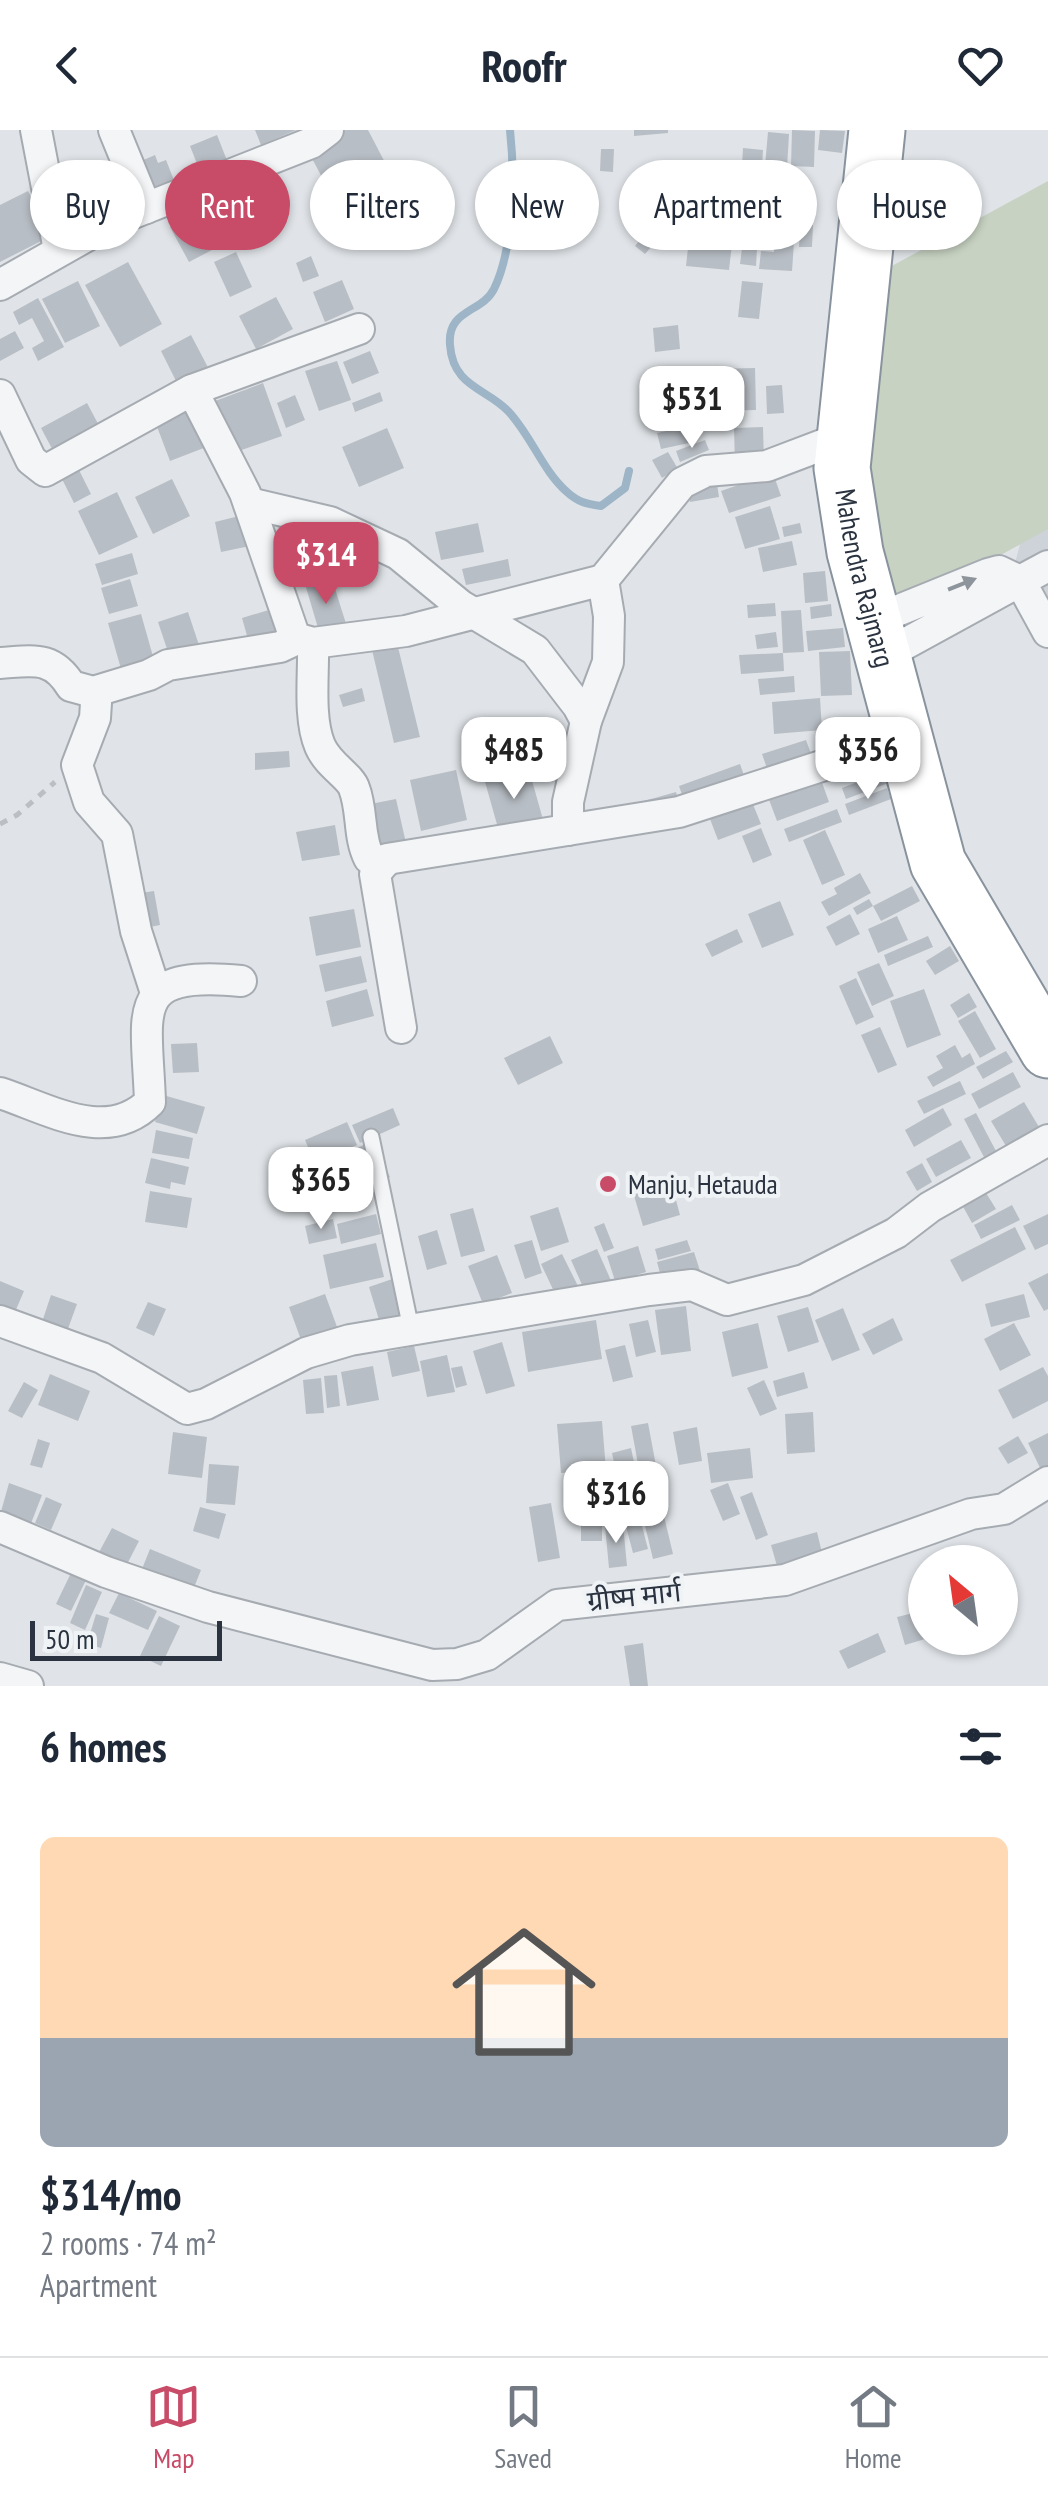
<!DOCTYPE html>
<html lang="en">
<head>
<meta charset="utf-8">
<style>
	:root { --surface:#fff; --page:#f6f6f7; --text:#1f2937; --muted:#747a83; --line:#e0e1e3; --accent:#c84b68 }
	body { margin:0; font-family:"PT Sans Narrow","Noto Sans Devanagari",sans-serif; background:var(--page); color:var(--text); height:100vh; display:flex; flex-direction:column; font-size:38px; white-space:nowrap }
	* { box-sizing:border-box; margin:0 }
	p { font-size:32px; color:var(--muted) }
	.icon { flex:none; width:55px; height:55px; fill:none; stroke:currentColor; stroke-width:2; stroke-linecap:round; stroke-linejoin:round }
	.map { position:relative; height:1556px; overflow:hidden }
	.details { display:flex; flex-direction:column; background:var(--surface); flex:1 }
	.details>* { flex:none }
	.top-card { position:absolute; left:30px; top:30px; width:990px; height:90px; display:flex; gap:20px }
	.needle { width:65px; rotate:331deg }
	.tools { position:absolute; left:908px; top:1415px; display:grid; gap:20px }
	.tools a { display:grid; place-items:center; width:110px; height:110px; border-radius:50%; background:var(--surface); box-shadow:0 2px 8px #0004; font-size:50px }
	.scale { position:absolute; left:30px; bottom:25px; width:192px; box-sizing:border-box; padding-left:10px; border:5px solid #2a333f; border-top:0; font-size:28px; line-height:35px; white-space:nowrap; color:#2a333f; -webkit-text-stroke:8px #f0f3f6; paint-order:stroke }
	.price { position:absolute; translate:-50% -85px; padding:0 22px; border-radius:20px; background:#fff; color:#222; font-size:32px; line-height:65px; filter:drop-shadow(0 2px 5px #0008) }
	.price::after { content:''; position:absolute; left:50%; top:60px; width:30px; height:22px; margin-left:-15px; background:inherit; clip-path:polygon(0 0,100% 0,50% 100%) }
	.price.active { background:var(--accent); color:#fff }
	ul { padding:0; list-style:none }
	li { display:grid; align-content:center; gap:20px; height:530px; padding:0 40px }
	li+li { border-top:2px solid var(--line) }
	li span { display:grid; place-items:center; height:310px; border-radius:15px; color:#555 }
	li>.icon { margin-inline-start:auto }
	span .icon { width:180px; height:180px; fill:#fffc; stroke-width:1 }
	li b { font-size:42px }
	h2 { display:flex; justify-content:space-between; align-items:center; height:120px; padding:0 40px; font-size:42px }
	.pill { padding:0 35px; border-radius:45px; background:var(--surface); box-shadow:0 2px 8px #0004; font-size:35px; line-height:90px }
	.pill.active { background:var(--accent); color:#fff }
	header { display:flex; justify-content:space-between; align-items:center; height:130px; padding:0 40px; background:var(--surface); font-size:45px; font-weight:800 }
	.tab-bar { display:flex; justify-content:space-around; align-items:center; height:140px; border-top:2px solid var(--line); background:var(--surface); font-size:28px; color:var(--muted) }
	.tab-bar a { display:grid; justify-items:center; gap:5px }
	.tab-bar .active { color:var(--accent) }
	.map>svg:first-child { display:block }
	.built { fill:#ced3da }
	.green { fill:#c7d2c2 }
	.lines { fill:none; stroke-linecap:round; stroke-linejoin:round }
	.stream { stroke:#9db5c7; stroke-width:8 }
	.building { fill:#b8bec5 }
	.lane-casing { stroke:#a6abb2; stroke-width:19 }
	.street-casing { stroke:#a6abb2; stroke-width:34 }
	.highway-casing { stroke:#88939e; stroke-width:59 }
	.path { stroke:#bbbfc3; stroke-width:5; stroke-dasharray:8 8; stroke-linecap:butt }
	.lane { stroke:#f3f5f7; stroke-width:15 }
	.street { stroke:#f3f5f7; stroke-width:30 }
	.highway { stroke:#fff; stroke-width:55 }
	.oneway { fill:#8e949b }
	.poi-dot { fill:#c84b68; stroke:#f0f3f6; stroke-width:4 }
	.labels { text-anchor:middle; stroke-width:8; stroke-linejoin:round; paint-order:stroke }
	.street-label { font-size:28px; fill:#2a333f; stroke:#f0f3f6 }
	.poi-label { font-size:28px; fill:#2a333f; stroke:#f0f3f6; text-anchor:start }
</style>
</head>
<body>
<header><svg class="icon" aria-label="back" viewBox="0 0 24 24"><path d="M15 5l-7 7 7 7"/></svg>Roofr<svg class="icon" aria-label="heart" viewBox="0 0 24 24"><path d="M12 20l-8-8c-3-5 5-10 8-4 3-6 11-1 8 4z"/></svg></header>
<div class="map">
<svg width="1048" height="1556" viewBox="0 0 1048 1556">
	<rect width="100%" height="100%" fill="#e0e4e8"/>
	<polygon class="built" points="1048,309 1048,516 1011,448"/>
	<polygon class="green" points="1048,51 1048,399 894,484 865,331 890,137"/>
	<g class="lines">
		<path class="stream" d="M510 0C515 45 514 118 494 159 482 183 447 179 450 215 453 257 486 258 508 281 531 305 542 340 567 362 578 372 586 374 601 376L625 358 629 341"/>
	</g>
	<g class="building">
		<polygon points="255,0 296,0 261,15"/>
		<polygon points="346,0 368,0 402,65 347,94 308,21"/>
		<polygon points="634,0 668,0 668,3 634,6"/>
		<polygon points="792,0 815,1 814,37 791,36"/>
		<polygon points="820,0 845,1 842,23 818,20"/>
		<polygon points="768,2 789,4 787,38 765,36"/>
		<polygon points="217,5 228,33 201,44 190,16"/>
		<polygon points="743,18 763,20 762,37 742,35"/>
		<polygon points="601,19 614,19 613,42 600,41"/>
		<polygon points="155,25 158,33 166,30 178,60 148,71 141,31"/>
		<polygon points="758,40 787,42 786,66 757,64"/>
		<polygon points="741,42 754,44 751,66 737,64"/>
		<polygon points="86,46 102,88 71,100 55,57"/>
		<polygon points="28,61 51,106 0,132 0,75"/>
		<polygon points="194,85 212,120 189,132 170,97"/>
		<polygon points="654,92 665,101 645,124 635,116"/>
		<polygon points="800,94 813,95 812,117 799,117"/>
		<polygon points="776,96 795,98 792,141 759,139 761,121 774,122"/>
		<polygon points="690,100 733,105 729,140 686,136"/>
		<rect x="753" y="100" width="16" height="17"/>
		<polygon points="742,118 757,119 756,136 740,134"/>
		<polygon points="236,122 252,157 230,167 214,132"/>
		<polygon points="311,126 319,146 303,152 296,133"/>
		<polygon points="128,132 162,194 120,217 85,155"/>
		<polygon points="342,150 354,179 325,192 313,162"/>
		<polygon points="78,151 100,196 65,213 42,169"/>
		<polygon points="742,151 763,153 759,189 738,187"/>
		<polygon points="276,167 293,199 256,219 239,186"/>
		<polygon points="38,168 64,217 38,231 32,218 44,211 32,188 19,195 13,182"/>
		<polygon points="678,195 680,219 655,222 653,198"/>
		<polygon points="15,201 24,218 0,231 0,209"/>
		<polygon points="191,205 212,245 181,261 161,221"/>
		<polygon points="370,221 379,243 352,254 343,232"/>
		<polygon points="337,231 351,270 319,281 305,241"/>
		<polygon points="755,238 756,280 716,281 715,239"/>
		<polygon points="263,253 282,306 233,323 215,271"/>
		<polygon points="782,255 784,283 767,284 766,256"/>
		<polygon points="380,262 383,271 355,282 352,273"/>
		<polygon points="295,265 305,290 286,298 277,273"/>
		<polygon points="684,270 690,289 663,297 657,278"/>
		<polygon points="87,273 104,305 58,330 41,298"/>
		<polygon points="195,279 209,316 170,331 156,294"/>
		<polygon points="686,297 689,313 661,319 657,303"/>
		<polygon points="763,297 764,333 735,334 734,298"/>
		<polygon points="387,298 404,338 359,357 342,317"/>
		<polygon points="705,310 709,320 680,332 676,321"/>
		<polygon points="668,322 678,339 662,348 652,330"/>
		<polygon points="76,334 91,364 74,373 59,343"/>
		<polygon points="773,343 781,366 729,383 721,361"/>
		<polygon points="172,349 190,386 153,404 135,367"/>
		<polygon points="717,354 719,367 690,372 688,359"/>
		<polygon points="117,362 138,407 99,425 78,381"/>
		<polygon points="770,376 780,409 745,419 735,387"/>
		<polygon points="247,384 255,415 221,422 215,392"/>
		<polygon points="478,393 484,422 441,430 435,402"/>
		<polygon points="800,393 802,403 784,407 782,397"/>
		<polygon points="792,411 797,435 763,442 758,418"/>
		<polygon points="132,423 138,444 102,455 95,434"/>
		<polygon points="508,429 511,446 466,455 462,439"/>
		<polygon points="825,441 828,471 805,473 803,443"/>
		<polygon points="331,446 348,500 321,508 305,454"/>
		<polygon points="130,449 138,476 109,484 101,458"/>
		<polygon points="775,473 776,486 748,488 747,475"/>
		<polygon points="831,474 832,486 811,489 810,477"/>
		<polygon points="272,479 282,511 251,520 242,488"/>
		<polygon points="801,480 804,522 783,523 781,481"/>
		<polygon points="188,482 201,521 171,531 158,492"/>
		<polygon points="141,484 156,537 123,546 108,493"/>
		<polygon points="843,498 845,517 808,521 806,501"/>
		<polygon points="776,502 778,517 757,519 755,505"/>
		<polygon points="397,513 420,607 394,613 372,520"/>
		<polygon points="850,521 852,565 821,566 819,522"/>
		<polygon points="783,523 784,541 741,544 739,525"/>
		<polygon points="794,546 795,562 760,565 758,549"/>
		<polygon points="362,558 365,571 343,577 339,565"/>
		<polygon points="820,568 822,600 774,604 772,572"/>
		<polygon points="806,610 815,635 771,650 762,624"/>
		<polygon points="289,621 290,637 255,640 255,623"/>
		<polygon points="880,623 884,637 841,652 836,639"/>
		<polygon points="568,624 573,645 554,649 549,628"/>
		<polygon points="740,634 747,654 686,676 679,656"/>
		<polygon points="456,640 467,690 421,701 410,650"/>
		<polygon points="529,640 544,693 500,705 485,652"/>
		<polygon points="886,641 891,652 846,669 842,658"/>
		<polygon points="820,647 829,672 777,691 768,667"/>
		<polygon points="887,658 891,669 849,685 845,674"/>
		<polygon points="676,662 680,676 648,684 644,671"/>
		<polygon points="396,669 406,713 369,720 360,676"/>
		<polygon points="752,672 761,694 718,710 710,689"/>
		<polygon points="837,679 842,692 789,712 784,699"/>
		<polygon points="335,695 340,725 302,731 296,702"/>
		<polygon points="761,698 772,725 753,733 742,706"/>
		<polygon points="825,700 845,745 822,755 803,710"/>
		<polygon points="860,743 871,763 829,786 821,772 837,764 834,758"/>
		<polygon points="912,756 920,771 881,791 873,776 857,785 853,778 869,769 873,776"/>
		<polygon points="154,761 160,795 140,799 134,764"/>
		<polygon points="780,771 794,805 762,818 748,784"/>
		<polygon points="354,779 361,817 316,826 309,787"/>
		<polygon points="850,784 860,804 836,816 826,797"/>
		<polygon points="897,786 908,810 878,823 868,799"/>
		<polygon points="737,799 743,812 712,827 705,814"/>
		<polygon points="928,806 933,817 888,836 884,825"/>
		<polygon points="950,816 959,831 935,845 926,831"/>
		<polygon points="361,826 367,852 325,862 319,835"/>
		<polygon points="879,833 894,866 872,876 857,842"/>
		<polygon points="856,848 874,887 856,895 839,856"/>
		<polygon points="367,859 374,886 332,897 326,871"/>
		<polygon points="924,859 941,905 907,918 890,871"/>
		<polygon points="969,863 977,877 958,888 950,875"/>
		<polygon points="975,881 996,919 980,928 958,891"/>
		<polygon points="880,897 897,935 878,943 861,905"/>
		<polygon points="550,906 563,933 518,955 504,928"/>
		<polygon points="197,913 199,942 173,943 171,914"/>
		<polygon points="955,915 962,928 970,923 975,934 933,957 927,947 943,938 936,926"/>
		<polygon points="1006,921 1013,932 983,949 976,937"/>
		<polygon points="1013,942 1021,957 979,979 971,964"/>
		<polygon points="960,951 966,964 924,984 917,971"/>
		<polygon points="163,965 205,977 197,1004 155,992"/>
		<polygon points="1024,972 1039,997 1006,1016 991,991"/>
		<polygon points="393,978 400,995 360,1013 352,995"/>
		<polygon points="943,978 952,995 914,1017 905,1000"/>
		<polygon points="976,983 997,1023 985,1029 964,989"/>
		<polygon points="347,992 357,1015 315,1033 305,1010"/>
		<polygon points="156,1000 193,1008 189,1029 152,1023"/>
		<polygon points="961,1010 971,1028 936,1047 926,1029"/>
		<polygon points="372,1011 390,1047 349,1066 332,1030"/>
		<polygon points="151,1028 189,1037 185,1055 171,1052 170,1059 145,1053"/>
		<polygon points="922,1033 932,1052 917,1061 906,1042"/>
		<polygon points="670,1048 680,1085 643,1096 632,1059"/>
		<polygon points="983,1058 996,1079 972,1093 960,1071"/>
		<polygon points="150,1061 192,1068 187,1098 145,1092"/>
		<polygon points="1012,1075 1020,1090 981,1109 974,1095"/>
		<polygon points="558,1077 569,1112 541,1121 530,1086"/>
		<polygon points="473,1078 485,1121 461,1127 450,1084"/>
		<polygon points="376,1084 381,1104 341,1114 337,1094"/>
		<polygon points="1048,1084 1048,1114 1035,1120 1023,1096"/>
		<polygon points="333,1089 337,1108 309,1114 305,1096"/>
		<polygon points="604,1093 614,1118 604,1122 594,1097"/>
		<polygon points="1015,1097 1026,1119 962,1152 950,1130"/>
		<polygon points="437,1100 447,1134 427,1140 418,1106"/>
		<polygon points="532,1110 542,1143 525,1149 514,1115"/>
		<polygon points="687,1110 691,1121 658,1130 655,1119"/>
		<polygon points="376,1113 384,1147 330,1159 323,1125"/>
		<polygon points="638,1116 646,1142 630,1147 632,1153 617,1157 607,1126"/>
		<polygon points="597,1119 613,1155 587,1166 571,1130"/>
		<polygon points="694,1122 701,1144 663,1154 657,1132"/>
		<polygon points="562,1124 580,1160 558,1170 541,1134"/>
		<polygon points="497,1125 512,1163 483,1174 468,1136"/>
		<polygon points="1048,1143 1048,1179 1044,1181 1028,1153"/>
		<polygon points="401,1146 416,1193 383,1203 369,1157"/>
		<polygon points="0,1151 24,1161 12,1189 0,1184"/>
		<polygon points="325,1164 340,1205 304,1218 289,1177"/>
		<polygon points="1024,1164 1030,1187 991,1197 985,1174"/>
		<polygon points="51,1165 77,1174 65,1207 40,1198"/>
		<polygon points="148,1172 166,1179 154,1206 136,1198"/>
		<polygon points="686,1176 691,1221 661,1225 655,1180"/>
		<polygon points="808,1177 819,1212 788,1222 777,1186"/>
		<polygon points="843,1178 860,1220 832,1231 815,1190"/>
		<polygon points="893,1188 903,1210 873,1225 862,1204"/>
		<polygon points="596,1190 602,1229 528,1242 522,1202"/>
		<polygon points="648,1190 656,1222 636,1227 629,1194"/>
		<polygon points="758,1193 768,1238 732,1247 722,1202"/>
		<polygon points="1014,1193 1031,1225 1000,1241 984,1209"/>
		<polygon points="502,1212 515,1256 486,1264 473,1221"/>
		<polygon points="625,1215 633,1247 613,1252 605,1220"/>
		<polygon points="414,1216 420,1241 392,1247 387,1222"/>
		<polygon points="447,1225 455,1262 427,1267 420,1231"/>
		<polygon points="373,1236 379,1270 347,1276 341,1242"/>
		<polygon points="462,1236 467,1255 456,1258 451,1238"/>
		<polygon points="1043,1237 1048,1246 1048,1271 1013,1289 998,1260"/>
		<polygon points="804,1242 808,1258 777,1267 773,1251"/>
		<polygon points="50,1244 90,1261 78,1291 38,1275"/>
		<polygon points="337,1245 340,1276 327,1278 324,1246"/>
		<polygon points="321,1248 324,1283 306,1284 303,1250"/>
		<polygon points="764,1250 777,1279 760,1286 747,1258"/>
		<polygon points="24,1252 38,1260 22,1288 8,1281"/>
		<polygon points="813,1282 815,1322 787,1324 785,1284"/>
		<polygon points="602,1291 606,1340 561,1343 557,1294"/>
		<polygon points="648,1293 657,1341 640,1345 631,1296"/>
		<polygon points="697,1297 702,1331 679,1335 673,1302"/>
		<polygon points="173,1302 207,1307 202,1348 168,1344"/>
		<polygon points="1048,1303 1048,1342 1043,1344 1028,1313"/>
		<polygon points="1018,1306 1028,1323 1008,1334 998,1318"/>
		<polygon points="38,1309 50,1313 42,1338 30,1335"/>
		<polygon points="631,1318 637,1347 618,1351 612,1323"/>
		<polygon points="750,1318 753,1348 711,1353 707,1323"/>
		<polygon points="209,1334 239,1336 235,1375 206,1373"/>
		<polygon points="613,1340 615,1352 588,1357 586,1344"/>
		<polygon points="9,1353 42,1365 30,1396 0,1385"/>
		<polygon points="728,1353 740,1384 723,1391 710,1360"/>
		<polygon points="658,1355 663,1374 647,1378 642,1359"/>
		<polygon points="752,1362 768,1405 756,1410 740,1367"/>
		<polygon points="46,1367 62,1374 51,1400 35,1393"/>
		<polygon points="551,1373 560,1428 538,1432 529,1377"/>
		<polygon points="200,1377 226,1384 219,1409 193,1401"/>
		<polygon points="637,1377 648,1419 633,1423 622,1381"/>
		<polygon points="663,1382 673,1424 653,1429 643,1387"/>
		<polygon points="602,1389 602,1411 581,1411 581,1390"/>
		<polygon points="623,1394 627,1436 609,1438 605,1396"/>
		<polygon points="112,1398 139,1411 124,1440 97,1426"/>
		<polygon points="817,1402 824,1431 779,1443 771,1415"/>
		<polygon points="150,1419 201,1440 193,1460 142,1439"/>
		<polygon points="71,1443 86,1450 71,1481 56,1474"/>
		<polygon points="86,1455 102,1462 85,1500 70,1493"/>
		<polygon points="119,1463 157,1481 148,1500 109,1483"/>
		<polygon points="922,1481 925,1509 905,1515 897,1487"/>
		<polygon points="96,1484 109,1488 101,1518 87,1514"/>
		<polygon points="159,1486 180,1496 161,1536 140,1526"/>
		<polygon points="878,1503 886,1522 848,1539 839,1521"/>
		<polygon points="643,1513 648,1556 630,1556 624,1516"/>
	</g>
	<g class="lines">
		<g class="lane-casing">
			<polyline id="lane" points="371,1007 411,1199"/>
		</g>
		<g class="street-casing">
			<g id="street">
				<polyline points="36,0 59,120"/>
				<polyline points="114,0 146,78"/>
				<polyline points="0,155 113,91 311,13 328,0"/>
				<polyline points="192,260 245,363 295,508 313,513 406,501 603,450 682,353 706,341 767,336 846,306"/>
				<polyline points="0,265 31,330 45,341 192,260 359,199"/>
				<polyline points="249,373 330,392 398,424 460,475 535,520 578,576 586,591"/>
				<polyline points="1048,436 1020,451 1048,502"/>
				<polyline points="872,491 988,444 999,441 1020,451 883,526"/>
				<path d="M313 513C314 543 308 588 320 616 328 635 350 646 354 658 363 681 358 706 369 728L385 732"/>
				<path d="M0 533C33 531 52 525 71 556L93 562 149 545 168 535 280 517 297 509"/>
				<polyline points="93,562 96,573 95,588 77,635 89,672 117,704 136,801 156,863"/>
				<polyline points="568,700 568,672 586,591 608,532 609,486 603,450"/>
				<polyline points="401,898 375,744 387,729 679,682 905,609"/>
				<path d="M0 963C49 979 107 1015 150 972 147 881 127 840 241 851"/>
				<polyline points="0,1191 102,1228 187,1279 206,1274 306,1223 350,1210 649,1160 692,1155 727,1170 804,1150 896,1103 930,1077 1048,1010"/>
				<polyline points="0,1397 106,1442 208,1477 432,1535 457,1534 487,1525 557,1475 785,1450 971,1384 1004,1379 1048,1352"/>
				<polyline points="0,1548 28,1556"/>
			</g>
		</g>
		<g class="highway-casing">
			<g id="highway">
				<path id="s1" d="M877 0 842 338 855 422 938 733 1048 920"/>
			</g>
		</g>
		<polyline class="path" points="0,694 17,685 55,652"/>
		<use href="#lane" class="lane"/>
		<use href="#street" class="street"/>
		<use href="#highway" class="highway"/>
	</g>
	<defs><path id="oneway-solid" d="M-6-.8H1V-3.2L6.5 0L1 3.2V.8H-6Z" transform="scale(2.5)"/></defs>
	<use class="oneway" href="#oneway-solid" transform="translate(962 454) rotate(-22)"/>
	<circle class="poi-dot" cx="608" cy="1054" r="10"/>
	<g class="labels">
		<g class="street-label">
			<text dy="10" stroke="none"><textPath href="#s1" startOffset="452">Mahendra Rajmarg</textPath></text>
			<text transform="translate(634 1466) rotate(-6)" y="10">ग्रीष्म मार्ग</text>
		</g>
		<g class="poi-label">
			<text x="628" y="1064">Manju, Hetauda</text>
		</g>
	</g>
</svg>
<div class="tools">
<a><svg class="needle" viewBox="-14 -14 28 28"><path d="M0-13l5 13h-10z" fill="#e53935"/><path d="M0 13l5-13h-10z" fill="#747a83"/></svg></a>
</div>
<div class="scale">50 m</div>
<b class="price" style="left:692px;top:321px">$531</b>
<b class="price active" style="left:326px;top:477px">$314</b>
<b class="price" style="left:514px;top:672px">$485</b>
<b class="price" style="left:868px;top:672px">$356</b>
<b class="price" style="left:321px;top:1102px">$365</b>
<b class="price" style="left:616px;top:1416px">$316</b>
<div class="top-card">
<a class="pill">Buy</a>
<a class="pill active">Rent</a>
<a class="pill">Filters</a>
<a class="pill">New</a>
<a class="pill">Apartment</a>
<a class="pill">House</a>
</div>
</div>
<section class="details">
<h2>6 homes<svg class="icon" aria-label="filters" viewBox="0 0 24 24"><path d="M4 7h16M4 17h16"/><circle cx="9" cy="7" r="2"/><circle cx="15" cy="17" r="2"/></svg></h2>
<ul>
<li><span style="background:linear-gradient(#ffd9b3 65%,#9aa5b1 0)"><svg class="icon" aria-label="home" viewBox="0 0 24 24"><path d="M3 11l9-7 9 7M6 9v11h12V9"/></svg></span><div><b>$314/mo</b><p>2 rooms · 74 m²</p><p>Apartment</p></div></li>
</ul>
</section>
<nav class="tab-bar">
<a class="active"><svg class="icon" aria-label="map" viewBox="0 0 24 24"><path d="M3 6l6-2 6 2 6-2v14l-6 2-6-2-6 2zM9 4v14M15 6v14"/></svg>Map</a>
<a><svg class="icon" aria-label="saved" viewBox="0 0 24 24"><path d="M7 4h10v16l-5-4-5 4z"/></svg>Saved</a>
<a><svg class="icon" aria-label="home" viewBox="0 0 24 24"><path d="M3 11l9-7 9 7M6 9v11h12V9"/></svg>Home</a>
</nav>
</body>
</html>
